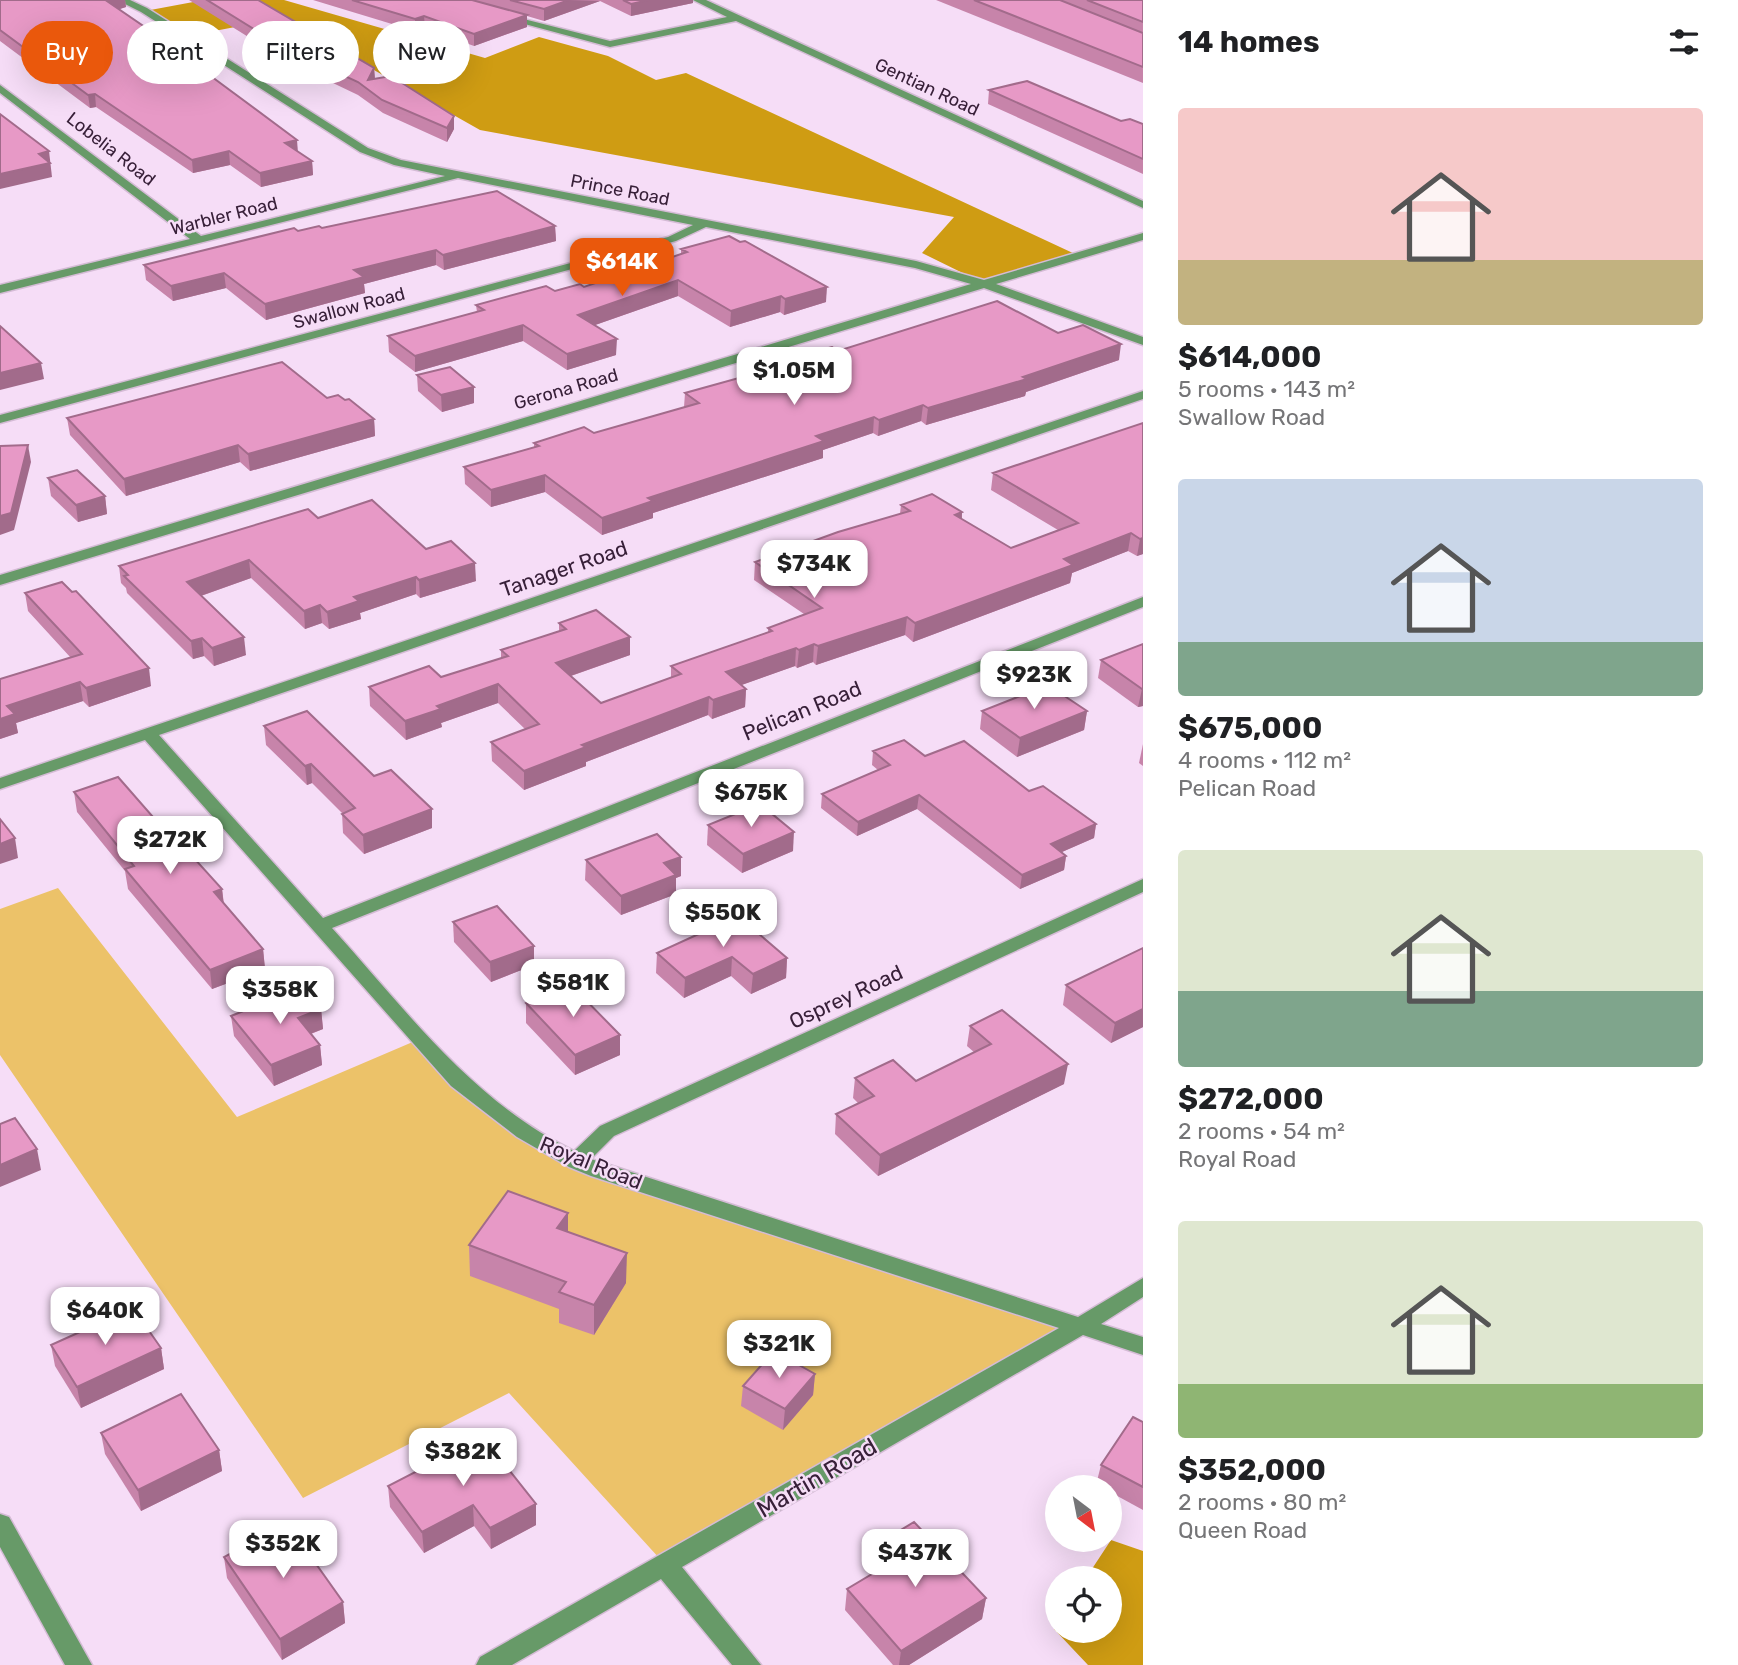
<!DOCTYPE html>
<html lang="en">
<head>
<meta charset="utf-8">
<style>
	:root { --surface:#fff; --page:#f6f6f6; --text:#202124; --muted:#757577; --accent:#ea580c }
	body { margin:0; font-family:Rubik,sans-serif; background:var(--page); color:var(--text); height:100vh; display:flex; flex-direction:column; font-size:26px; white-space:nowrap }
	* { box-sizing:border-box; margin:0 }
	p { font-size:23px; color:var(--muted) }
	.icon { flex:none; width:38px; height:38px; fill:none; stroke:currentColor; stroke-width:2; stroke-linecap:round; stroke-linejoin:round }
	.map { position:relative; flex:1; overflow:hidden }
	.drawer { display:flex; flex-direction:column; background:var(--surface); width:595px }
	.drawer>* { flex:none }
	.guide { position:absolute; left:21px; top:21px; width:665px; height:63px; display:flex; gap:14px }
	.needle { width:46px; rotate:148deg }
	.controls { position:absolute; left:1045px; top:1475px; display:grid; gap:14px }
	.controls a { display:grid; place-items:center; width:77px; height:77px; border-radius:50%; background:var(--surface); box-shadow:0 7px 28px #0002; font-size:35px }
	.price { position:absolute; translate:-50% -60px; padding:0 16px; border-radius:14px; background:#fff; color:#222; font-size:23px; line-height:46px; filter:drop-shadow(0 2px 4px #0008) }
	.price::after { content:''; position:absolute; left:50%; top:42px; width:21px; height:16px; margin-left:-10px; background:inherit; clip-path:polygon(0 0,100% 0,50% 100%) }
	.price.selected { background:var(--accent); color:#fff }
	ul { padding:0; list-style:none }
	li { display:grid; align-content:center; gap:14px; height:371px; padding:0 35px }
	li span { display:grid; place-items:center; height:217px; border-radius:7px; color:#555 }
	li>.icon { margin-inline-start:auto }
	span .icon { width:126px; height:126px; fill:#fffc; stroke-width:1 }
	li b { font-size:30px }
	h2 { display:flex; justify-content:space-between; align-items:center; height:84px; padding:0 35px; font-size:30px }
	.pill { padding:0 24px; border-radius:32px; background:var(--surface); box-shadow:0 7px 28px #0002; font-size:24px; line-height:63px }
	.pill.selected { background:var(--accent); color:#fff }
	main { display:flex; flex:1; min-height:0 }
	.map>svg:first-child { display:block }
	.green { fill:#ecc269 }
	.forest { fill:#cf9c13 }
	.lines { fill:none; stroke-linecap:round; stroke-linejoin:round }
	.minor-casing { stroke:#d4bbd5; stroke-width:3 }
	.minor { fill:#679a68; fill-rule:evenodd }
	.wall { fill:#c784aa }
	.shaded-wall { fill:#a26b8b }
	.building { fill:#e799c6; stroke:#a26b8b; stroke-width:2 }
	.labels { text-anchor:middle; stroke-width:5; stroke-linejoin:round; paint-order:stroke }
	.far-street-label { font-size:18px; fill:#382039; stroke:#f6ddf7 }
	.street-label { font-size:21px; fill:#382039; stroke:#f6ddf7 }
	.near-street-label { font-size:24px; fill:#382039; stroke:#f6ddf7 }
</style>
</head>
<body>
<main>
<div class="map">
<svg width="1143" height="1665" viewBox="0 0 1143 1665">
	<rect width="100%" height="100%" fill="#f6ddf7"/>
	<polygon class="green" points="58,888 237,1117 415,1041 497,1122 571,1154 1076,1321 670,1570 509,1393 303,1498 0,1055 0,909"/>
	<g class="forest">
		<polygon points="204,0 284,0 485,58 539,37 608,56 656,80 686,73 1075,254 985,284 922,253 954,217 480,130 282,18 183,37 145,11"/>
		<polygon points="1111,1540 1143,1551 1143,1665 1088,1665 1054,1629 1057,1624 1057,1631 1110,1631 1110,1578 1086,1578"/>
	</g>
	<g class="lines">
		<g class="minor-casing">
			<g id="minor">
				<polygon points="117,0 130,0 147,8 368,148 401,160 916,261 984,280 1143,233 1143,240 996,284 1143,337 1143,345 984,288 0,585 0,575 971,284 915,268 706,227 676,241 0,423 0,415 668,237 693,225 458,178 0,293 0,285 190,239 0,93 0,85 201,236 445,176 394,165 360,152 141,12"/>
				<polygon points="693,0 706,0 1143,201 1143,208 736,21 610,47 499,17 504,14 610,41 727,17"/>
				<path d="M1143 391V399L159 735 323 918 1143 597V607L332 928C406 1010 473 1102 574 1151L600 1126 1143 879V892L614 1136 591 1159 1078 1317 1143 1278V1297L1101 1324 1143 1337V1355L1083 1335 682 1567 761 1665H732L661 1579 512 1665H476L480 1657 1059 1328 591 1176 569 1167 517 1137 451 1086 145 740 0 789V778Z"/>
				<polygon points="0,1514 9,1517 92,1665 65,1665 0,1547"/>
			</g>
		</g>
		<use href="#minor" class="minor"/>
	</g>
	<g class="wall">
		<polygon points="0,0 125,0 126,7 119,9 212,77 298,152 312,161 313,175 261,187 230,165 193,173 96,107 90,108 0,41"/>
		<polygon points="189,0 258,0 374,68 375,79 454,116 454,129 447,142 383,113 358,95 287,61"/>
		<polygon points="313,0 693,0 693,3 631,16 600,1 544,21 527,16 527,27 474,46 425,28 415,31"/>
		<polygon points="936,0 1143,0 1143,83"/>
		<polygon points="989,90 1121,121 1143,124 1143,174 988,104"/>
		<polygon points="555,226 556,241 444,270 436,265 364,284 365,293 266,320 226,288 173,301 146,280 144,265 298,231 322,228"/>
		<polygon points="681,249 826,302 784,315 780,312 730,327 678,296 595,325 616,355 567,370 523,341 415,372 389,352 388,336 477,312 476,305 584,287 681,254"/>
		<polygon points="1058,333 1119,360 1026,392 1025,396 926,425 921,421 878,436 873,433 823,450 823,458 653,513 653,518 602,535 545,492 491,507 465,484 464,467 534,447 534,443 594,433 684,407 685,393 793,363 794,357 838,351"/>
		<polygon points="417,375 474,387 474,403 442,412 418,391"/>
		<polygon points="327,398 345,400 374,419 375,436 250,471 240,462 126,496 70,435 67,418"/>
		<polygon points="1143,423 1143,554 1137,556 1128,551 1072,573 1070,583 913,642 905,635 816,665 813,662 797,668 795,666 741,685 746,689 745,707 712,719 708,715 586,762 586,766 524,790 492,761 491,742 526,730 498,703 441,723 442,727 406,740 370,706 369,687 441,677 501,658 501,650 559,631 559,623 630,655 571,676 601,703 671,678 671,666 768,632 768,628 804,614 754,580 755,562 900,514 901,505 962,512 962,519 1011,548 1058,530 991,490 993,473"/>
		<polygon points="48,478 105,496 107,514 78,522 51,496"/>
		<polygon points="318,518 426,549 476,581 420,598 416,594 360,613 361,619 329,629 322,623 305,629 251,578 201,596 246,655 214,666 204,656 193,659 127,593 126,588 121,583 119,566"/>
		<polygon points="25,593 151,686 89,707 83,701 16,723 18,733 0,739 0,679 71,658 28,611"/>
		<polygon points="1143,644 1143,706 1138,707 1098,678 1101,660"/>
		<polygon points="982,711 1087,711 1084,730 1017,757 980,729"/>
		<polygon points="264,726 374,776 432,809 432,828 364,854 343,833 342,813 312,783 307,785 266,745"/>
		<polygon points="1143,744 1143,766 1139,763"/>
		<polygon points="873,751 925,756 1029,791 1096,824 1094,838 1062,852 1066,856 1064,870 1020,889 917,809 857,836 821,808 822,794 878,770 872,765"/>
		<polygon points="74,792 180,848 222,889 224,904 263,949 265,969 212,989 128,889 125,871 77,812"/>
		<polygon points="708,825 793,851 742,873 707,845"/>
		<polygon points="586,860 681,876 676,878 676,894 621,915 585,880"/>
		<polygon points="453,922 534,946 534,965 491,982 454,942"/>
		<polygon points="1143,948 1143,1027 1111,1043 1063,1005 1066,985"/>
		<polygon points="657,953 787,958 786,978 751,994 731,976 684,998 656,973"/>
		<polygon points="526,1003 620,1055 575,1075 526,1023"/>
		<polygon points="321,1009 323,1029 311,1034 320,1045 322,1065 274,1086 234,1036 231,1016"/>
		<polygon points="970,1026 1064,1084 878,1176 835,1134 836,1114 858,1103 853,1098 855,1078 916,1081 975,1053 967,1046"/>
		<polygon points="568,1231 626,1283 594,1335 559,1323 559,1309 470,1276 469,1245"/>
		<polygon points="51,1345 161,1348 164,1369 81,1408 55,1366"/>
		<polygon points="815,1374 813,1395 783,1430 741,1406 743,1386"/>
		<polygon points="1143,1422 1143,1510 1110,1492 1110,1488 1100,1488 1096,1485 1101,1465"/>
		<polygon points="101,1433 219,1450 222,1471 141,1511 105,1454"/>
		<polygon points="483,1437 536,1525 491,1549 474,1526 424,1553 390,1507 388,1486"/>
		<polygon points="876,1545 986,1598 982,1619 909,1665 893,1665 845,1610 847,1589 878,1570 874,1565"/>
		<polygon points="224,1557 343,1602 345,1623 282,1660 227,1578"/>
	</g>
	<g class="shaded-wall">
		<polygon points="110,0 125,0 126,7 108,13 107,1"/>
		<polygon points="569,0 600,1 544,21 544,9"/>
		<polygon points="649,0 693,0 693,3 631,16 631,4"/>
		<polygon points="527,15 527,27 474,46 474,34"/>
		<polygon points="424,16 425,28 415,31 415,19"/>
		<polygon points="374,68 375,81 368,80"/>
		<polygon points="95,94 96,107 90,108 88,95"/>
		<polygon points="454,116 454,129 447,142 447,128"/>
		<polygon points="297,140 298,153 285,143"/>
		<polygon points="49,151 52,177 0,189 0,174 39,154"/>
		<polygon points="229,151 230,165 193,173 192,160"/>
		<polygon points="312,161 313,175 261,187 260,173"/>
		<polygon points="555,226 556,241 444,270 443,255"/>
		<polygon points="436,250 436,265 364,284 365,293 266,320 265,304 354,270"/>
		<polygon points="224,273 226,288 173,301 171,286"/>
		<polygon points="678,280 678,296 578,331 578,315"/>
		<polygon points="827,287 826,302 784,315 785,299"/>
		<polygon points="781,296 780,312 730,327 731,311"/>
		<polygon points="523,325 523,341 415,372 415,356"/>
		<polygon points="617,339 616,355 567,370 567,354"/>
		<polygon points="1121,344 1119,360 1026,392 1025,396 926,425 928,408"/>
		<polygon points="41,363 44,379 0,390 0,373"/>
		<polygon points="474,387 474,403 442,412 441,395"/>
		<polygon points="923,405 921,421 878,436 879,420"/>
		<polygon points="874,417 873,433 823,450 823,458 653,513 653,518 602,535 602,518 648,498 816,436"/>
		<polygon points="374,419 375,436 250,471 248,454"/>
		<polygon points="28,445 31,462 14,530 0,535 0,516"/>
		<polygon points="238,445 240,462 126,496 124,479"/>
		<polygon points="545,475 545,492 491,507 491,490"/>
		<polygon points="105,496 107,514 78,522 76,505"/>
		<polygon points="962,512 961,530 955,515"/>
		<polygon points="1131,533 1128,551 1072,573 1070,583 913,642 915,623 1064,559"/>
		<polygon points="1143,538 1143,554 1137,556 1140,539"/>
		<polygon points="249,560 251,578 189,600 187,582"/>
		<polygon points="475,563 476,581 420,598 419,580"/>
		<polygon points="416,577 416,594 360,613 361,619 329,629 327,612 354,597"/>
		<polygon points="320,605 322,623 305,629 304,611"/>
		<polygon points="907,617 905,635 816,665 818,646"/>
		<polygon points="244,637 246,655 214,666 212,648"/>
		<polygon points="630,637 630,655 556,681 556,663"/>
		<polygon points="202,638 204,656 193,659 191,641"/>
		<polygon points="814,644 813,662 797,668 799,650"/>
		<polygon points="796,648 795,666 725,691 726,672"/>
		<polygon points="149,668 151,686 89,707 86,688"/>
		<polygon points="80,682 83,701 16,723 18,733 0,739 0,719 7,706"/>
		<polygon points="498,684 498,703 441,723 442,727 406,740 405,721 437,706"/>
		<polygon points="1143,688 1143,706 1138,707 1142,689"/>
		<polygon points="746,689 745,707 712,719 713,700"/>
		<polygon points="709,697 708,715 586,762 586,766 524,790 524,771 582,745"/>
		<polygon points="1087,711 1084,730 1017,757 1020,738"/>
		<polygon points="311,764 312,783 307,785 305,766"/>
		<polygon points="919,795 917,809 857,836 858,822"/>
		<polygon points="432,809 432,828 364,854 363,835"/>
		<polygon points="1096,824 1094,838 1048,858 1051,844"/>
		<polygon points="794,832 793,851 742,873 743,854"/>
		<polygon points="15,838 18,858 0,864 0,844"/>
		<polygon points="1066,856 1064,870 1020,889 1022,875"/>
		<polygon points="681,857 681,876 676,878 676,894 621,915 621,896 664,863"/>
		<polygon points="222,889 224,908 214,892"/>
		<polygon points="534,946 534,965 491,982 490,962"/>
		<polygon points="263,949 265,969 212,989 210,970"/>
		<polygon points="732,957 731,976 684,998 685,978"/>
		<polygon points="787,958 786,978 751,994 753,974"/>
		<polygon points="321,1009 323,1029 299,1038 298,1018"/>
		<polygon points="1143,1009 1143,1027 1111,1043 1115,1023"/>
		<polygon points="620,1035 620,1055 575,1075 575,1055"/>
		<polygon points="320,1045 322,1065 274,1086 271,1065"/>
		<polygon points="1068,1064 1064,1084 878,1176 880,1155"/>
		<polygon points="37,1149 41,1170 0,1187 0,1165"/>
		<polygon points="568,1213 568,1243 557,1228"/>
		<polygon points="627,1253 626,1283 594,1335 594,1305"/>
		<polygon points="161,1348 164,1369 81,1408 77,1387"/>
		<polygon points="815,1374 813,1395 783,1430 785,1409"/>
		<polygon points="219,1450 222,1471 141,1511 138,1490"/>
		<polygon points="536,1504 536,1525 491,1549 490,1528"/>
		<polygon points="473,1505 474,1526 424,1553 422,1532"/>
		<polygon points="986,1598 982,1619 909,1665 899,1665 901,1651"/>
		<polygon points="343,1602 345,1623 282,1660 280,1639"/>
	</g>
	<g class="building">
		<polygon points="0,0 110,0 107,1 212,73 208,74 297,140 285,143 312,161 260,173 229,151 192,160 95,94 88,95 0,30"/>
		<polygon points="207,0 258,0 374,68 368,80 391,76 454,116 447,128 382,100 358,82 286,49"/>
		<polygon points="352,0 472,0 527,15 474,34 424,16 415,19"/>
		<polygon points="510,0 569,0 544,9"/>
		<polygon points="623,0 649,0 631,4"/>
		<polygon points="974,0 1060,0 1143,33 1143,67"/>
		<polygon points="1087,0 1143,0 1143,22"/>
		<polygon points="1027,81 1121,121 1130,119 1143,124 1143,159 989,90"/>
		<polygon points="0,114 49,151 39,154 50,163 0,174"/>
		<polygon points="497,191 555,226 443,255 436,250 354,270 364,277 265,304 224,273 171,286 144,265 294,228 298,231 319,226 322,228"/>
		<polygon points="729,236 740,242 745,241 827,287 785,299 781,296 731,311 678,280 578,315 617,339 567,354 523,325 415,356 388,336 484,310 476,305 546,286 555,291 580,284 584,287 687,252 681,249"/>
		<polygon points="997,301 1058,333 1083,325 1121,344 1023,377 1027,379 928,408 923,405 879,420 874,417 816,436 824,441 648,498 653,501 602,518 545,475 491,490 464,467 539,446 534,443 584,427 594,433 699,403 685,393 800,361 794,357 832,347 838,351"/>
		<polygon points="0,326 41,363 0,373"/>
		<polygon points="282,362 327,398 338,395 345,400 349,399 374,419 248,454 238,445 124,479 67,418"/>
		<polygon points="450,367 474,387 441,395 417,375"/>
		<polygon points="1143,423 1143,538 1140,539 1131,533 1064,559 1073,565 915,623 907,617 818,646 814,644 799,650 796,648 726,672 746,689 713,700 709,697 582,745 586,747 524,771 491,742 539,724 498,684 437,706 441,709 405,721 369,687 429,666 441,677 508,656 501,650 566,629 559,623 596,610 630,637 556,663 601,703 681,674 671,666 772,631 768,628 822,608 755,562 838,532 910,511 901,505 932,494 962,512 955,515 1011,548 1078,523 993,473"/>
		<polygon points="28,445 11,513 0,516 0,446"/>
		<polygon points="77,470 105,496 76,505 48,478"/>
		<polygon points="372,500 426,549 451,541 475,563 419,580 416,577 354,597 359,601 327,612 320,605 304,611 249,560 187,582 244,637 212,648 202,638 191,641 124,576 128,575 119,566 308,509 318,518"/>
		<polygon points="62,582 72,592 76,591 149,668 86,688 80,682 7,706 15,714 0,719 0,679 82,654 25,593"/>
		<polygon points="1143,644 1143,688 1142,689 1101,660"/>
		<polygon points="1048,685 1087,711 1020,738 982,711"/>
		<polygon points="307,711 374,776 391,770 432,809 363,835 342,814 355,808 311,764 305,766 264,726"/>
		<polygon points="904,740 925,756 964,741 1029,791 1043,786 1096,824 1051,844 1066,856 1022,875 919,795 858,822 822,794 890,765 873,751"/>
		<polygon points="118,777 180,848 184,847 222,889 214,892 263,949 210,970 125,869 134,866 74,792"/>
		<polygon points="760,804 794,832 743,854 708,825"/>
		<polygon points="0,819 15,838 0,844"/>
		<polygon points="657,834 681,857 664,863 676,875 621,896 586,860"/>
		<polygon points="497,906 534,946 490,962 453,922"/>
		<polygon points="738,916 787,958 753,974 732,957 685,978 657,953"/>
		<polygon points="1143,948 1143,1009 1115,1023 1066,985"/>
		<polygon points="570,984 620,1035 575,1055 526,1003"/>
		<polygon points="303,987 321,1009 298,1018 320,1045 271,1065 231,1016"/>
		<polygon points="1002,1010 1068,1064 880,1155 836,1114 874,1096 855,1078 893,1060 916,1081 991,1044 970,1026"/>
		<polygon points="15,1118 37,1149 0,1165 0,1124"/>
		<polygon points="508,1191 568,1213 557,1228 627,1253 594,1305 559,1292 566,1282 469,1245"/>
		<polygon points="133,1308 161,1348 77,1387 51,1345"/>
		<polygon points="774,1351 815,1374 785,1409 743,1386"/>
		<polygon points="181,1394 219,1450 138,1490 101,1433"/>
		<polygon points="1133,1417 1143,1422 1143,1487 1101,1465"/>
		<polygon points="483,1437 536,1504 490,1528 473,1505 422,1532 388,1486"/>
		<polygon points="914,1522 986,1598 901,1651 847,1589 892,1562 876,1545"/>
		<polygon points="287,1523 343,1602 280,1639 224,1557"/>
	</g>
	<g class="labels">
		<g class="far-street-label">
			<text transform="translate(927 87) rotate(25)" y="6">Gentian Road</text>
			<text transform="translate(111 149) rotate(38)" y="6">Lobelia Road</text>
			<text transform="translate(620 190) rotate(11)" y="6">Prince Road</text>
			<text transform="translate(224 216) rotate(-14)" y="6">Warbler Road</text>
			<text transform="translate(349 308) rotate(-15)" y="6">Swallow Road</text>
			<text transform="translate(566 389) rotate(-16)" y="6">Gerona Road</text>
		</g>
		<g class="street-label">
			<text transform="translate(564 569) rotate(-19)" y="7">Tanager Road</text>
			<text transform="translate(802 711) rotate(-22)" y="7">Pelican Road</text>
			<text transform="translate(846 997) rotate(-25)" y="7">Osprey Road</text>
			<text transform="translate(591 1163) rotate(22)" y="7">Royal Road</text>
		</g>
		<g class="near-street-label">
			<text transform="translate(817 1478) rotate(-30)" y="8">Martin Road</text>
		</g>
	</g>
</svg>
<div class="controls">
<a><svg class="needle" viewBox="-14 -14 28 28"><path d="M0-13l5 13h-10z" fill="#e53935"/><path d="M0 13l5-13h-10z" fill="#757577"/></svg></a>
<a><svg class="icon" aria-label="locate" viewBox="0 0 24 24"><circle cx="12" cy="12" r="6"/><path d="M12 2v4M12 18v4M2 12h4M18 12h4"/></svg></a>
</div>
<b class="price selected" style="left:622px;top:298px">$614K</b>
<b class="price" style="left:794px;top:407px">$1.05M</b>
<b class="price" style="left:814px;top:600px">$734K</b>
<b class="price" style="left:1034px;top:711px">$923K</b>
<b class="price" style="left:751px;top:829px">$675K</b>
<b class="price" style="left:170px;top:876px">$272K</b>
<b class="price" style="left:723px;top:949px">$550K</b>
<b class="price" style="left:573px;top:1019px">$581K</b>
<b class="price" style="left:280px;top:1026px">$358K</b>
<b class="price" style="left:105px;top:1347px">$640K</b>
<b class="price" style="left:779px;top:1380px">$321K</b>
<b class="price" style="left:463px;top:1488px">$382K</b>
<b class="price" style="left:283px;top:1580px">$352K</b>
<b class="price" style="left:915px;top:1589px">$437K</b>
<div class="guide">
<a class="pill selected">Buy</a>
<a class="pill">Rent</a>
<a class="pill">Filters</a>
<a class="pill">New</a>
</div>
</div>
<section class="drawer">
<h2>14 homes<svg class="icon" aria-label="filters" viewBox="0 0 24 24"><path d="M4 7h16M4 17h16"/><circle cx="9" cy="7" r="2"/><circle cx="15" cy="17" r="2"/></svg></h2>
<ul>
<li><span style="background:linear-gradient(#f6c9c9 70%,#c2b280 0)"><svg class="icon" aria-label="home" viewBox="0 0 24 24"><path d="M3 11l9-7 9 7M6 9v11h12V9"/></svg></span><div><b>$614,000</b><p>5 rooms · 143 m²</p><p>Swallow Road</p></div></li>
<li><span style="background:linear-gradient(#c9d6e8 75%,#7fa58c 0)"><svg class="icon" aria-label="home" viewBox="0 0 24 24"><path d="M3 11l9-7 9 7M6 9v11h12V9"/></svg></span><div><b>$675,000</b><p>4 rooms · 112 m²</p><p>Pelican Road</p></div></li>
<li><span style="background:linear-gradient(#dfe7d0 65%,#7fa58c 0)"><svg class="icon" aria-label="home" viewBox="0 0 24 24"><path d="M3 11l9-7 9 7M6 9v11h12V9"/></svg></span><div><b>$272,000</b><p>2 rooms · 54 m²</p><p>Royal Road</p></div></li>
<li><span style="background:linear-gradient(#dfe7d0 75%,#8fb573 0)"><svg class="icon" aria-label="home" viewBox="0 0 24 24"><path d="M3 11l9-7 9 7M6 9v11h12V9"/></svg></span><div><b>$352,000</b><p>2 rooms · 80 m²</p><p>Queen Road</p></div></li>
</ul>
</section>
</main>
</body>
</html>
